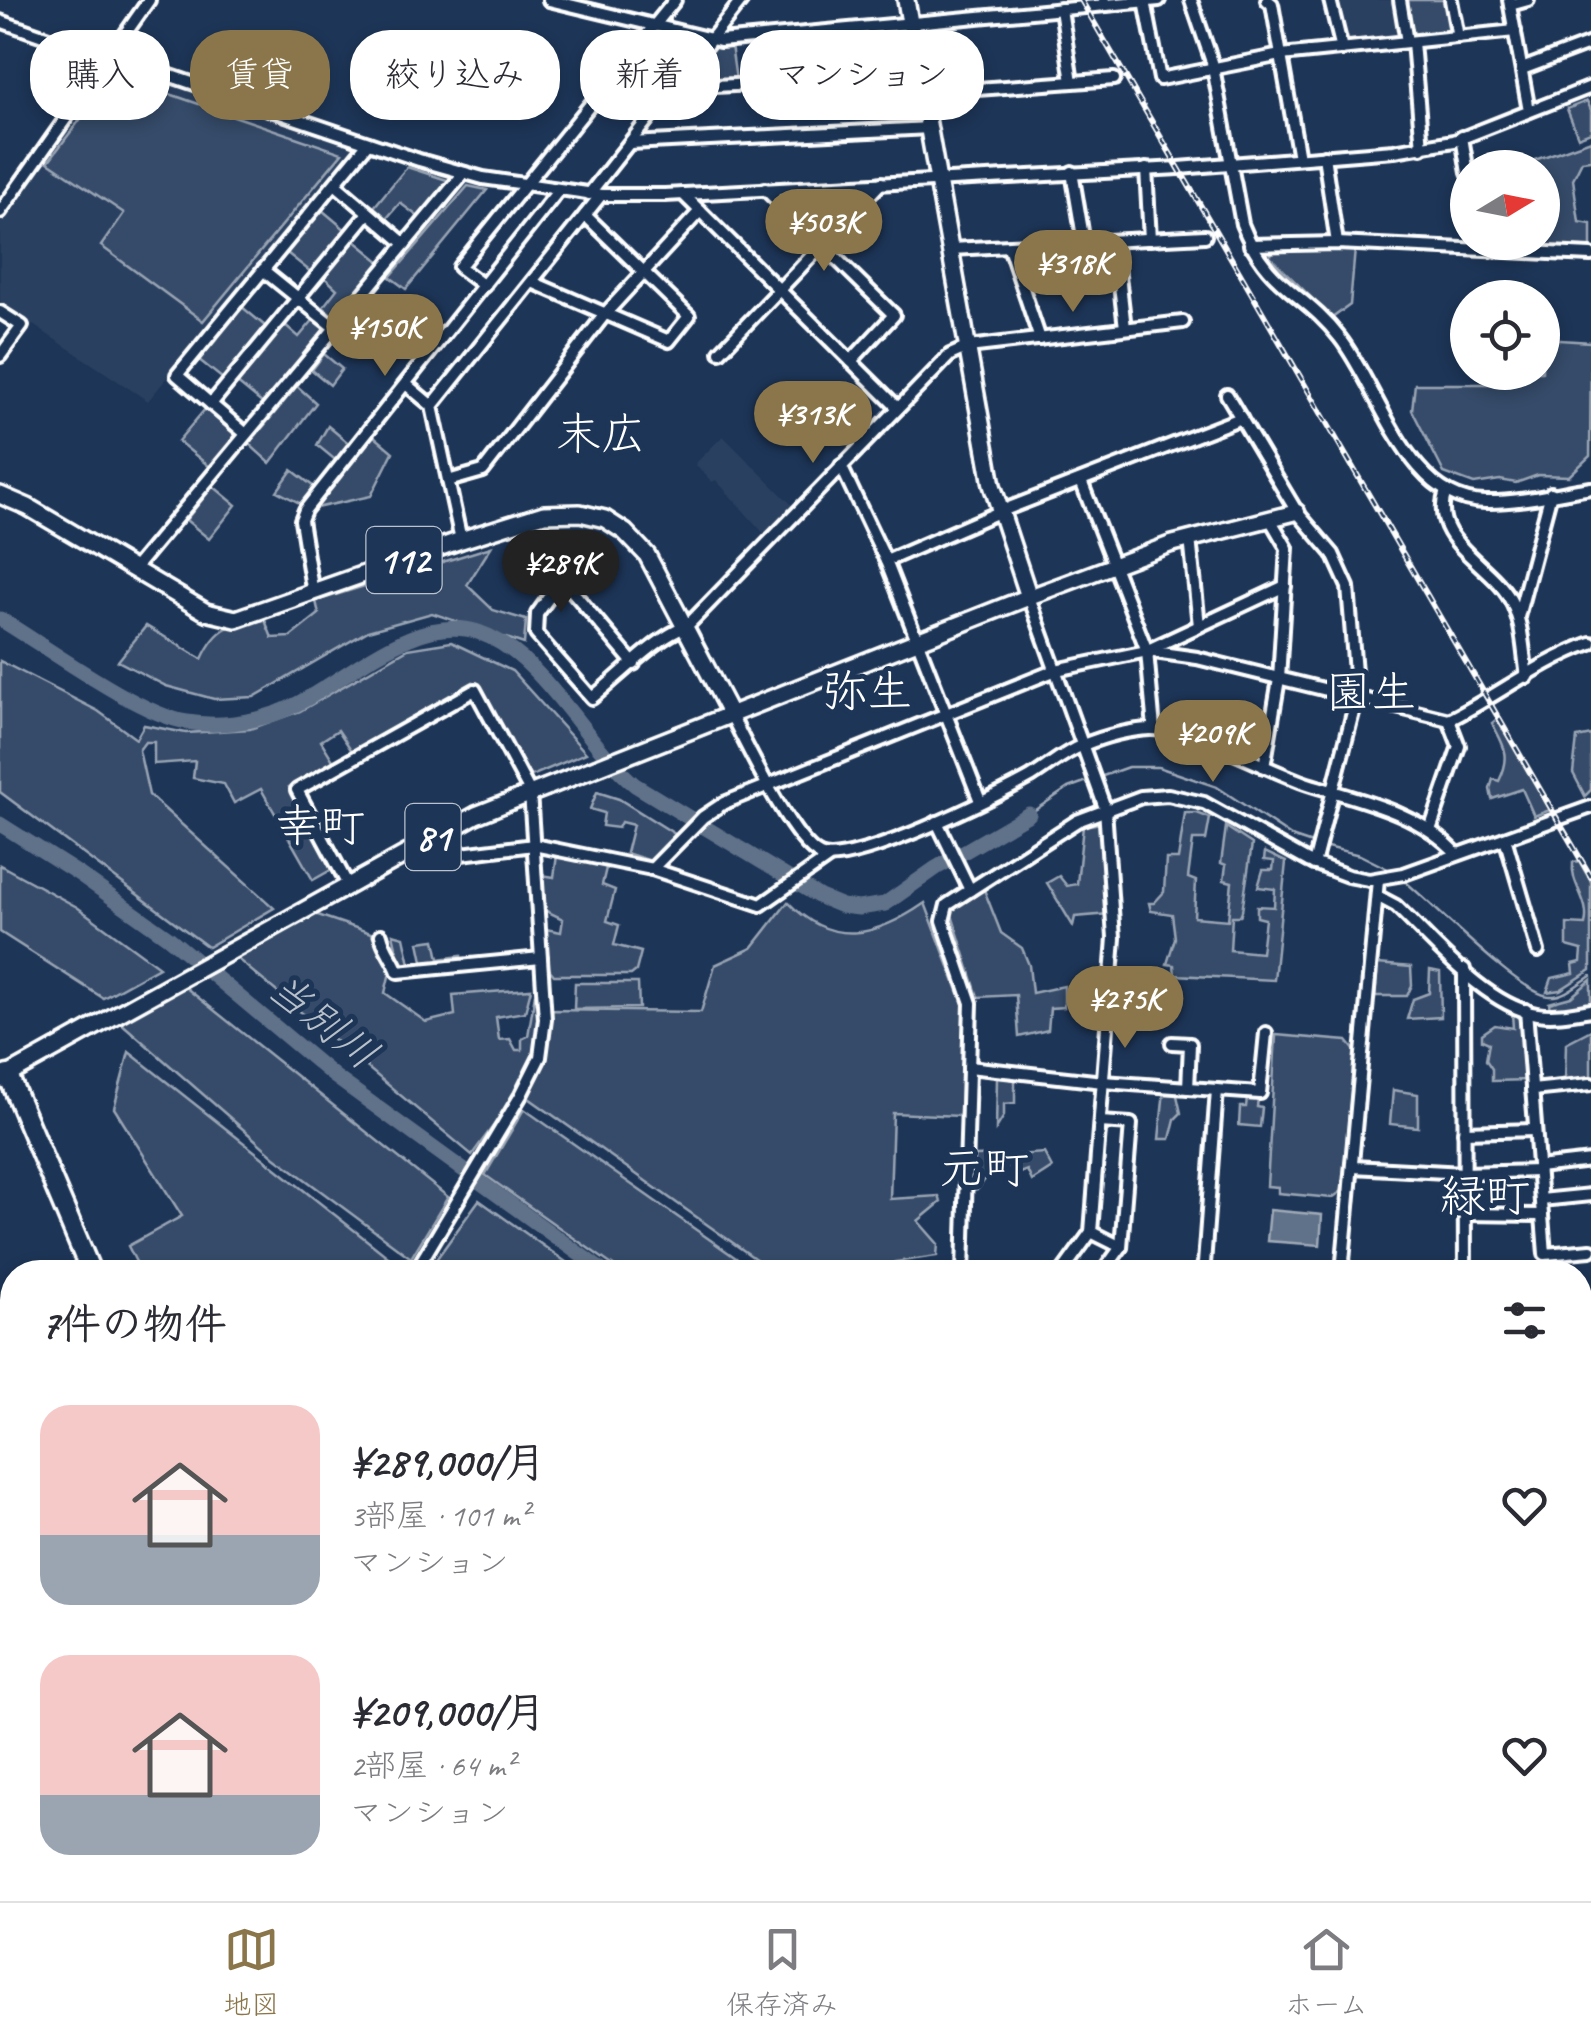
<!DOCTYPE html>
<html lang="ja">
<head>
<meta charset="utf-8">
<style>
	:root { --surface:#fff; --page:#f7f7f7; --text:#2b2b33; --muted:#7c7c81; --line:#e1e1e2; --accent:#8a764a }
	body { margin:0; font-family:Caveat,"Klee One",sans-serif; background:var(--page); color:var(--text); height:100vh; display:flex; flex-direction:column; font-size:38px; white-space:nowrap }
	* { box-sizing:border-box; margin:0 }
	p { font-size:32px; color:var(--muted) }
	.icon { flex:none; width:55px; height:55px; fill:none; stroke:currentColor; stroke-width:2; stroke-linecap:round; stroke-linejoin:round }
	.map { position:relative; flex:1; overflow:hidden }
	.details { position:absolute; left:0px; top:1260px; width:1592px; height:642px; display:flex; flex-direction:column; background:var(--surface); border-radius:40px 40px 0 0; box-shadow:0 5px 15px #0003 }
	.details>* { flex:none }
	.hud { position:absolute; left:30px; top:30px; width:1000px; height:90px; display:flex; gap:20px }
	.needle { width:65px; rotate:80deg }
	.tools { position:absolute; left:1450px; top:150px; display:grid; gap:20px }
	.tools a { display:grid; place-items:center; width:110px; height:110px; border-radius:50%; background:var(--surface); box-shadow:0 5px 15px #0003; font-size:50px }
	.price { position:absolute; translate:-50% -85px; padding:0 22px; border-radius:35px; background:var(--accent); color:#fff; font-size:32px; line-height:65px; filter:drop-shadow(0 2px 5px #0008) }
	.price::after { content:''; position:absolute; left:50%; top:60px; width:30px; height:22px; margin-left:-15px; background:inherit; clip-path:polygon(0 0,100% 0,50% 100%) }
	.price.active { background:#222; color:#fff }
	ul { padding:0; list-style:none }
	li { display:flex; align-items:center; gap:30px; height:250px; padding:0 40px }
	li span { display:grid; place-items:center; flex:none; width:280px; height:200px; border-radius:30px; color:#555 }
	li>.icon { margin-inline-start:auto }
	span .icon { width:120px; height:120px; fill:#fffc; stroke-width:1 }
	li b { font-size:42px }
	h2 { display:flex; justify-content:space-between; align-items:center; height:120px; padding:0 40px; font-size:42px }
	.pill { padding:0 35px; border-radius:40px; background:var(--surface); box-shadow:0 5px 15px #0003; font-size:35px; line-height:90px }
	.pill.active { background:var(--accent); color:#fff }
	.dock { display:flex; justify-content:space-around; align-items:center; height:140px; border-top:2px solid var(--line); background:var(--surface); font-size:28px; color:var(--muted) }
	.dock a { display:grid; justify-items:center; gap:5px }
	.dock .active { color:var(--accent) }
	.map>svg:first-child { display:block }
	.built { fill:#2a4161 }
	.green { fill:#364b69; stroke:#9aa5b4; stroke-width:2.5 }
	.water { fill:#617289; stroke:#a0aab8; stroke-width:2.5 }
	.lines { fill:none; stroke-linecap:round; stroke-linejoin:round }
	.stream { stroke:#a0aab8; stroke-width:2.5 }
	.river { stroke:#617289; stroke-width:15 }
	.street-casing { stroke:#fff; stroke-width:18 }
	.secondary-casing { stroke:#fff; stroke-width:21 }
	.primary-casing { stroke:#fff; stroke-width:22 }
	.highway-casing { stroke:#fff; stroke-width:25 }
	.street { stroke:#1d3557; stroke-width:10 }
	.secondary { stroke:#1d3557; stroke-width:14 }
	.primary { stroke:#1d3557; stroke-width:15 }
	.highway { stroke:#1d3557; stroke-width:18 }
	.rail-casing { stroke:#fff; stroke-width:6 }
	.rail { stroke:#1d3557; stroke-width:2.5; stroke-dasharray:8; stroke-linecap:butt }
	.labels { text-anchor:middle; stroke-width:10; stroke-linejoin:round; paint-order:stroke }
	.shield { fill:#1d3557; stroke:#bbc2cd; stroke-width:2.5 }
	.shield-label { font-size:38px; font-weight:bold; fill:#fff }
	.water-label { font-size:42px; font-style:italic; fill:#b8c0ca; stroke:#1d3557 }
	.quarter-label { font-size:45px; fill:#fff; stroke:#1d3557 }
</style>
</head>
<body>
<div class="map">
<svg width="1591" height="1901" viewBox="0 0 1591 1901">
	<rect width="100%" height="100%" fill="#1d3557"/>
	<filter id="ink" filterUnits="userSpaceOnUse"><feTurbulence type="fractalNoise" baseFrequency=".01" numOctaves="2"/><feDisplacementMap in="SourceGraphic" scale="20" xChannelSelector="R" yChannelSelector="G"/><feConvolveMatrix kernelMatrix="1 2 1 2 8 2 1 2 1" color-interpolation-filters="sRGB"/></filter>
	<g filter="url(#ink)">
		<g class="built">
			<polygon points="1340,0 1397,0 1403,36 1399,40 1354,44 1348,41"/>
			<polygon points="110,64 356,148 148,401 0,303 0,221"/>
			<polygon points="723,436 796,509 767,537 716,480 712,482 695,464"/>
		</g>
		<g class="green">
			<polygon points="1404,0 1446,0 1453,32 1410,37"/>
			<polygon points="658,32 702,43 668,87 635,60"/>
			<polygon points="715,45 731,45 736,80 686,82"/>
			<polygon points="123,78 342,153 203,321 101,246 124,213 48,162 101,92"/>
			<polygon points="1587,101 1591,110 1591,132 1578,137 1567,109"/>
			<polygon points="1591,140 1591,160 1582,161 1573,179 1579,222 1591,224 1591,248 1547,246 1546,220 1543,219 1542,168 1515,167"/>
			<polygon points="407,167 450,181 420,218 400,203 387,218 374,207"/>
			<polygon points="468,186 487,190 406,289 390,277"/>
			<polygon points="322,210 347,231 312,273 287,253"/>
			<polygon points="354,240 382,263 336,318 323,307 337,289 324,277"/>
			<polygon points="1277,248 1355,249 1350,305 1332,318 1269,256"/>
			<polygon points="241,306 265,326 223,379 198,359"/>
			<polygon points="315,318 326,328 263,404 235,381 283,323 299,337"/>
			<polygon points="379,328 390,336 373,361 360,352"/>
			<polygon points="1543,339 1591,342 1590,456 1569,476 1538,475 1516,483 1500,480 1474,484 1444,473 1412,410 1415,384 1491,384 1492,373 1542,372"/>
			<polygon points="324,354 342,369 330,385 312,370"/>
			<polygon points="297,386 316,403 270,463 249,444"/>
			<polygon points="206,408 237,434 210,467 178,441"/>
			<polygon points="328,426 352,446 339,463 317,445"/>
			<polygon points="374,436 393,452 371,496 316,508"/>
			<polygon points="292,470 318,490 305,506 277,491"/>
			<polygon points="213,486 236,505 209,539 186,520"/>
			<path d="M491 547 467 585 493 610 526 620 524 644 432 613 368 631 254 697 214 699 166 686 118 661 146 626 202 659C217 626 231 623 265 620L272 638 290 637 319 614 316 601Z"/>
			<polygon points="451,642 512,671 586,753 527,778 473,682 352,751 338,730 321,741 334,762 289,787 336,867 313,880 261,789 234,803 224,784 193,778 195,761 154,764 154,742 145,742 139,750 149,795 274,908 208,947 0,792 0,661 98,711 136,739 144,725 186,733 250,729 300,711 408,649"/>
			<path d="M1497 719 1550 810 1534 816 1522 789 1492 799 1490 789 1493 779 1499 781C1512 755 1504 746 1492 723Z"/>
			<polygon points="1591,735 1591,790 1585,796 1573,773 1577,738"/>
			<polygon points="597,792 619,799 678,836 651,861 626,853 633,825 621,822 618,828 602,826 604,813 590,809"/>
			<polygon points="1185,813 1197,813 1210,818 1206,840 1193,840 1188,878 1196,881 1194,917 1228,920 1232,882 1224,880 1226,865 1221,863 1226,827 1252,844 1242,911 1240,916 1232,916 1230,950 1261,953 1265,919 1257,917 1257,906 1274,907 1275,889 1258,887 1263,870 1273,870 1274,861 1264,860 1265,852 1286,862 1274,980 1175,975 1174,965 1167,964 1175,938 1172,914 1151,911 1149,903 1154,903 1164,892 1166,859 1178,859"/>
			<polygon points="1101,823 1109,914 1075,917 1073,926 1047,883 1059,876 1067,886 1077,884 1083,826"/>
			<polygon points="557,855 607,864 602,885 615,890 607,921 619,925 614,945 641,952 636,971 631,975 554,975 549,969 546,929 561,932 563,919 544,910 542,875 554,877"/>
			<path d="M1579 861 1591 882V970L1560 990 1547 992 1552 978 1574 973 1573 964 1581 962 1582 950 1567 946V924L1585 925C1591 900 1570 886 1573 862Z"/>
			<polygon points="0,865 77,907 159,967 103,998 0,932"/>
			<polygon points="983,887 1001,933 1022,948 1029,965 1032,993 1064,986 1064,1007 1050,1008 1048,1030 1019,1037 1016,995 978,997 951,912"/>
			<path d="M788 902C832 948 876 937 925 903L965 1009 960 1116 893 1113 890 1199 939 1196 941 1202 918 1221 938 1244 937 1256 895 1262 898 1272H774L526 1096 547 1054 549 1010 701 1012 715 965 752 948Z"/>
			<path d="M309 912 371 933 392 964 385 993 426 1022 455 1015 453 995 531 989 525 1012 496 1017 499 1040 510 1039 516 1050H522V1039L528 1036 535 994H538C539 1014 541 1036 535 1056 525 1089 492 1126 472 1155L235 957Z"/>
			<polygon points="393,934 404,937 410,964 423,961 419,942 435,940 439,959 461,956 461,961 401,969"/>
			<polygon points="1378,964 1411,967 1412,985 1407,996 1375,996"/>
			<polygon points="1430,970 1440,972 1441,1017 1407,1019 1413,999 1429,993"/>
			<polygon points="1591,980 1591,1006 1550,1010 1549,1003 1571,997"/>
			<polygon points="575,983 638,983 639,1008 574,1009"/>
			<polygon points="185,987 448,1197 411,1258 275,1157 120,1022"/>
			<polygon points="1512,1013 1521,1020 1529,1080 1492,1081 1492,1069 1486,1060 1489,1043 1482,1040 1482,1034 1495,1025 1513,1028"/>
			<polygon points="1591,1030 1591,1080 1565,1083 1566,1043"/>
			<polygon points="1276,1035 1347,1041 1355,1051 1342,1191 1332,1198 1278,1193 1278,1187 1267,1186"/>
			<polygon points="129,1052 407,1272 141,1272 128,1246 182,1216 114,1108"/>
			<polygon points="997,1077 1015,1078 1015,1103 1004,1104 1004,1116 996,1129"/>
			<polygon points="1164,1090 1176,1091 1181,1113 1175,1119 1170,1139 1159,1139"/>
			<polygon points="1393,1090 1418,1094 1418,1127 1390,1124"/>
			<polygon points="1247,1098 1258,1099 1257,1107 1262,1108 1260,1127 1239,1125 1240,1107 1246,1107"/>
			<polygon points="524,1109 756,1272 622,1272 485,1175"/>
			<polygon points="1044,1153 1052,1168 1032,1181 1027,1170 1017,1174 1010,1167 1018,1160 1016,1155"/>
			<polygon points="1003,1155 978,1189 974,1190 975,1156"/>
			<polygon points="479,1200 580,1272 427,1272"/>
			<polygon points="1580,1859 1591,1866 1591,1901 1510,1901 1494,1890 1580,1890"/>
			<polygon points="488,1890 537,1890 535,1901 486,1901"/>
			<polygon points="1197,1890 1278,1890 1294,1901 1197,1901"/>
			<polygon points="1303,1890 1389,1890 1407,1901 1319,1901"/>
		</g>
		<polygon class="water" points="1270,1210 1322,1215 1320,1245 1267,1241"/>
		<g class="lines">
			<g class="stream">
				<polyline points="1100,777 1128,767 1158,767 1217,787 1294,838 1315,845"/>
				<polyline points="1029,814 1068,788 1093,779"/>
				<polyline points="1323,846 1360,855 1390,870"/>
				<path d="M1401 878C1428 899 1520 994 1549 996 1565 997 1579 983 1591 976"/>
			</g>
			<g class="river">
				<path d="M0 619C45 646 139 715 187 722 216 727 249 723 277 713 337 691 410 610 478 632 543 654 584 743 635 785L820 897 842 906 859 908 885 904 936 868 1029 814"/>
				<polyline points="0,824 79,874 169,938 334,1076 604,1272"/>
				<polyline points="1458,1890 1474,1901"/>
			</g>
			<g class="street-casing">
				<g id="street">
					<polyline points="549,0 720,41 1106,5"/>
					<path d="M1191 0 1212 62 1242 224C1268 290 1303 290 1340 338 1380 389 1407 501 1485 502 1520 503 1557 493 1591 488"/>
					<polyline points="1267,0 1272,4 1299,158"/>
					<polyline points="1330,0 1342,49"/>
					<polyline points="1400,0 1407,42"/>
					<polyline points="1451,0 1458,37"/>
					<polyline points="1509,0 1529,111"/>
					<polyline points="1104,1 1106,5 1159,0"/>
					<polyline points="1145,1 1160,79 1281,55 1515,31"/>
					<polyline points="1510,5 1528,0"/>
					<polyline points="1061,9 1072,82"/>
					<polyline points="0,21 109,59"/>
					<polyline points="765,37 767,83"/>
					<polyline points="1413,42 1422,148"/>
					<polyline points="112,56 419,160 483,178 601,195 665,195 1179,168 1394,151 1454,141 1591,87"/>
					<polyline points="1522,69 1591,43"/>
					<polyline points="674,88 919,76"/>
					<polyline points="922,93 1114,79"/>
					<polyline points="1462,137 1468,173"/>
					<polyline points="630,143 930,128"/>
					<polyline points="1324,156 1337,243"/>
					<polyline points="1146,169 1150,239"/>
					<polyline points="1072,172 1084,243"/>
					<polyline points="335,184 405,244"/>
					<polyline points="765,189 894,315 851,361"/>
					<polyline points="589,194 742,0"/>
					<polyline points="683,194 898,408"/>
					<polyline points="0,212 149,0"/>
					<polyline points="1115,241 1125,328"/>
					<polyline points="1250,245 1337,243 1591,255"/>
					<polyline points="1009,247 1040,339"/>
					<polyline points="951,249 1205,236"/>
					<polyline points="263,270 335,328"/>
					<polyline points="532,282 669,341 689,316 585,215"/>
					<polyline points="484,286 459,267 675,0"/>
					<polyline points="0,312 22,326 0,356"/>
					<polyline points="720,352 881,183"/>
					<polyline points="407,385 432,406 461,540"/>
					<polyline points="1227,395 1297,512 1333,554 1348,587 1357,697 1314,864"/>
					<polyline points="211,404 368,213"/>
					<polyline points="432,406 601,195"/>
					<polyline points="246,434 177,375 368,143"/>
					<polyline points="841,466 886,561 980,801"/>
					<polyline points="448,481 483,471 605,314 700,211"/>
					<polyline points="1081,481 1147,651 1154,729"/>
					<path d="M1446 491C1428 540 1489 562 1510 599 1523 621 1523 652 1527 677"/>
					<polyline points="1190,538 1199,626"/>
					<polyline points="886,561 999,512 1241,418"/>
					<polyline points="134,569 464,173"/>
					<polyline points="313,594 301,520 305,510 558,191"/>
					<polyline points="1029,597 1105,808 1114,938 1091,1232 1062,1272"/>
					<polyline points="1518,617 1551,493"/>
					<polyline points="1150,649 1285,586"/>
					<path d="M634 664 562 579 537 614 536 634 592 698C616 679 659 635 686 627L950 355 968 347 1183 322"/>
					<path d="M731 715C746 744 793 843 820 855 850 869 999 795 1031 777 1049 766 1063 753 1083 745 1103 737 1128 730 1150 729 1191 728 1266 770 1308 784 1359 800 1420 812 1457 854"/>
					<polyline points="1264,767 1279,679 1287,548 1270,519"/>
					<polyline points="937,822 970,890"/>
					<polyline points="1430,830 1459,746 1449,720"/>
					<polyline points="431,838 445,856 534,845 652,869 761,905 828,858"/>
					<polyline points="1505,838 1538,951"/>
					<path d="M652 869 703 817 724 803 1056 670 1147 651 1197 658 1449 720C1497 696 1541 661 1591 643"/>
					<polyline points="348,885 297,790 475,690 530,792 545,1019 540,1057 521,1095 415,1272"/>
					<path d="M1379 897 1396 906C1433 941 1485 1005 1537 1014 1555 1017 1573 1013 1591 1010"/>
					<path d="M381 935C384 949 393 958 398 972L541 958"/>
					<polyline points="1464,969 1465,1272"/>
					<polyline points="1526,1010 1545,1254 1591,1250"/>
					<polyline points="1172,1043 1190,1044 1188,1088"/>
					<polyline points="969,1067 1103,1082 1260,1093 1266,1033"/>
					<polyline points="1532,1090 1591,1084"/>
					<polyline points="1100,1122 1131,1124 1121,1247 1103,1272"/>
					<polyline points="1464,1132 1535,1130"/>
					<polyline points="1353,1167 1464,1173 1538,1171"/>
					<polyline points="1538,1167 1591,1161"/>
					<polyline points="1541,1200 1591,1195"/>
					<polyline points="1464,1214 1542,1215"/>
					<polyline points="1091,1232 1121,1247"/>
					<polyline points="963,1272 971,1003 943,921 947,905 1077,821 1141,797 1168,795 1204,803 1308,861 1348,876 1369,880 1404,874 1591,807"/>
					<polyline points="1200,1272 1204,1264 1217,1090"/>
					<polyline points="1342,1272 1378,880"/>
					<polyline points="1580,1590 1591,1601"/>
					<polyline points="0,1719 12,1714"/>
					<polyline points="1580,1725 1591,1733"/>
					<polyline points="1580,1758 1591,1743"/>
					<polyline points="1580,1833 1591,1840"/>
					<polyline points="900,1890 908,1901"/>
					<polyline points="320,1901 322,1890"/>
					<polyline points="611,1901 612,1890"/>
				</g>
			</g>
			<g class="secondary-casing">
				<polyline id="secondary" points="1029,597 1171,544 1297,512"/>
			</g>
			<g class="primary-casing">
				<g id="primary">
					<polyline points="0,495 28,507 206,612 236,619 461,540 544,514 580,513 605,519 625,532 647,555 731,715"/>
					<polyline points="8,1075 476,815 1029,597 992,485 906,0"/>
					<polyline points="1580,1462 1591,1459"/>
					<polyline points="1080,1901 1090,1890"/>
				</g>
			</g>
			<g class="highway-casing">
				<g id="highway">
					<polyline points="0,1078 8,1075 91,1272"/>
					<polyline points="405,1890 414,1901"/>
				</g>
			</g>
			<use href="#street" class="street"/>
			<use href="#secondary" class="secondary"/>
			<use href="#primary" class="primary"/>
			<use href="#highway" class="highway"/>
			<g class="rail-casing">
				<polyline id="rail" points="1081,0 1591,877"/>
			</g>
			<use href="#rail" class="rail"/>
		</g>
	</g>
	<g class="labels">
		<g class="shield">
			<rect x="366.5" y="527" width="75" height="66" rx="8"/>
			<rect x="405.5" y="804" width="55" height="66" rx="8"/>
		</g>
		<g class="shield-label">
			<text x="404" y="573">112</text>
			<text x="433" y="850">81</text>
		</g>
		<g class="water-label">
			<text transform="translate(324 1020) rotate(39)" y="15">当別川</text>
		</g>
		<g class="quarter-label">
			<text x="601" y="449">末広</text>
			<text x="867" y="706">弥生</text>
			<text x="1371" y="707">園生</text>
			<text x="320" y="841">幸町</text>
			<text x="984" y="1183">元町</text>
			<text x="1485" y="1211">緑町</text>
		</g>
	</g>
</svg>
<div class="tools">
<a><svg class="needle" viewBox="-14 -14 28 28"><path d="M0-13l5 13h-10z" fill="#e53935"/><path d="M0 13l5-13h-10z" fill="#7c7c81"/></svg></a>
<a><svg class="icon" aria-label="locate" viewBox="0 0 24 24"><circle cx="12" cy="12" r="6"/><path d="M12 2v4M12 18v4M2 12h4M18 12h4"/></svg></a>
</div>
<b class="price" style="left:824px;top:274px">¥503K</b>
<b class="price" style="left:1073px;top:315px">¥318K</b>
<b class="price" style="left:385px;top:379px">¥150K</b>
<b class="price" style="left:813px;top:466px">¥313K</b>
<b class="price active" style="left:561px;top:615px">¥289K</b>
<b class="price" style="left:1213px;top:785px">¥209K</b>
<b class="price" style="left:1125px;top:1051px">¥275K</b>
<div class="hud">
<a class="pill">購入</a>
<a class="pill active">賃貸</a>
<a class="pill">絞り込み</a>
<a class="pill">新着</a>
<a class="pill">マンション</a>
</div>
<section class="details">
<h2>7件の物件<svg class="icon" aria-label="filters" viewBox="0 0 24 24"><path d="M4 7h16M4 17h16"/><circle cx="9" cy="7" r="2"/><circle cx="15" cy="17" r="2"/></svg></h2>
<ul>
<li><span style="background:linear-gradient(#f6c9c9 65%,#9aa5b1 0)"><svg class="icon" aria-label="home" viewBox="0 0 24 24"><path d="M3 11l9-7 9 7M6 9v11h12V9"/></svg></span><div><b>¥289,000/月</b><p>3部屋 · 101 m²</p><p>マンション</p></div><svg class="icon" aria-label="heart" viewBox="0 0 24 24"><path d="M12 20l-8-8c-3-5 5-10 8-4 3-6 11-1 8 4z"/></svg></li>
<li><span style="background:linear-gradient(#f6c9c9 70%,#9aa5b1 0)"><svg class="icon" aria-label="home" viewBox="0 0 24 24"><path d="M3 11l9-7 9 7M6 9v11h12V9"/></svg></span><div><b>¥209,000/月</b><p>2部屋 · 64 m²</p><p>マンション</p></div><svg class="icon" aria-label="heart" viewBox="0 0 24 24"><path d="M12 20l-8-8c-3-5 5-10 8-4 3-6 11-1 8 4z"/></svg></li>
</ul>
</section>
</div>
<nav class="dock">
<a class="active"><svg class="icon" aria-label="map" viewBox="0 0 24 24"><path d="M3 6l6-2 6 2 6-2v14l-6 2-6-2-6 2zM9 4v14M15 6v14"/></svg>地図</a>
<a><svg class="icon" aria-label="saved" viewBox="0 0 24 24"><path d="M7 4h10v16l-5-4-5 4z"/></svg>保存済み</a>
<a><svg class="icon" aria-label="home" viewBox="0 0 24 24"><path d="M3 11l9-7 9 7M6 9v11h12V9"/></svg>ホーム</a>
</nav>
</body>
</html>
